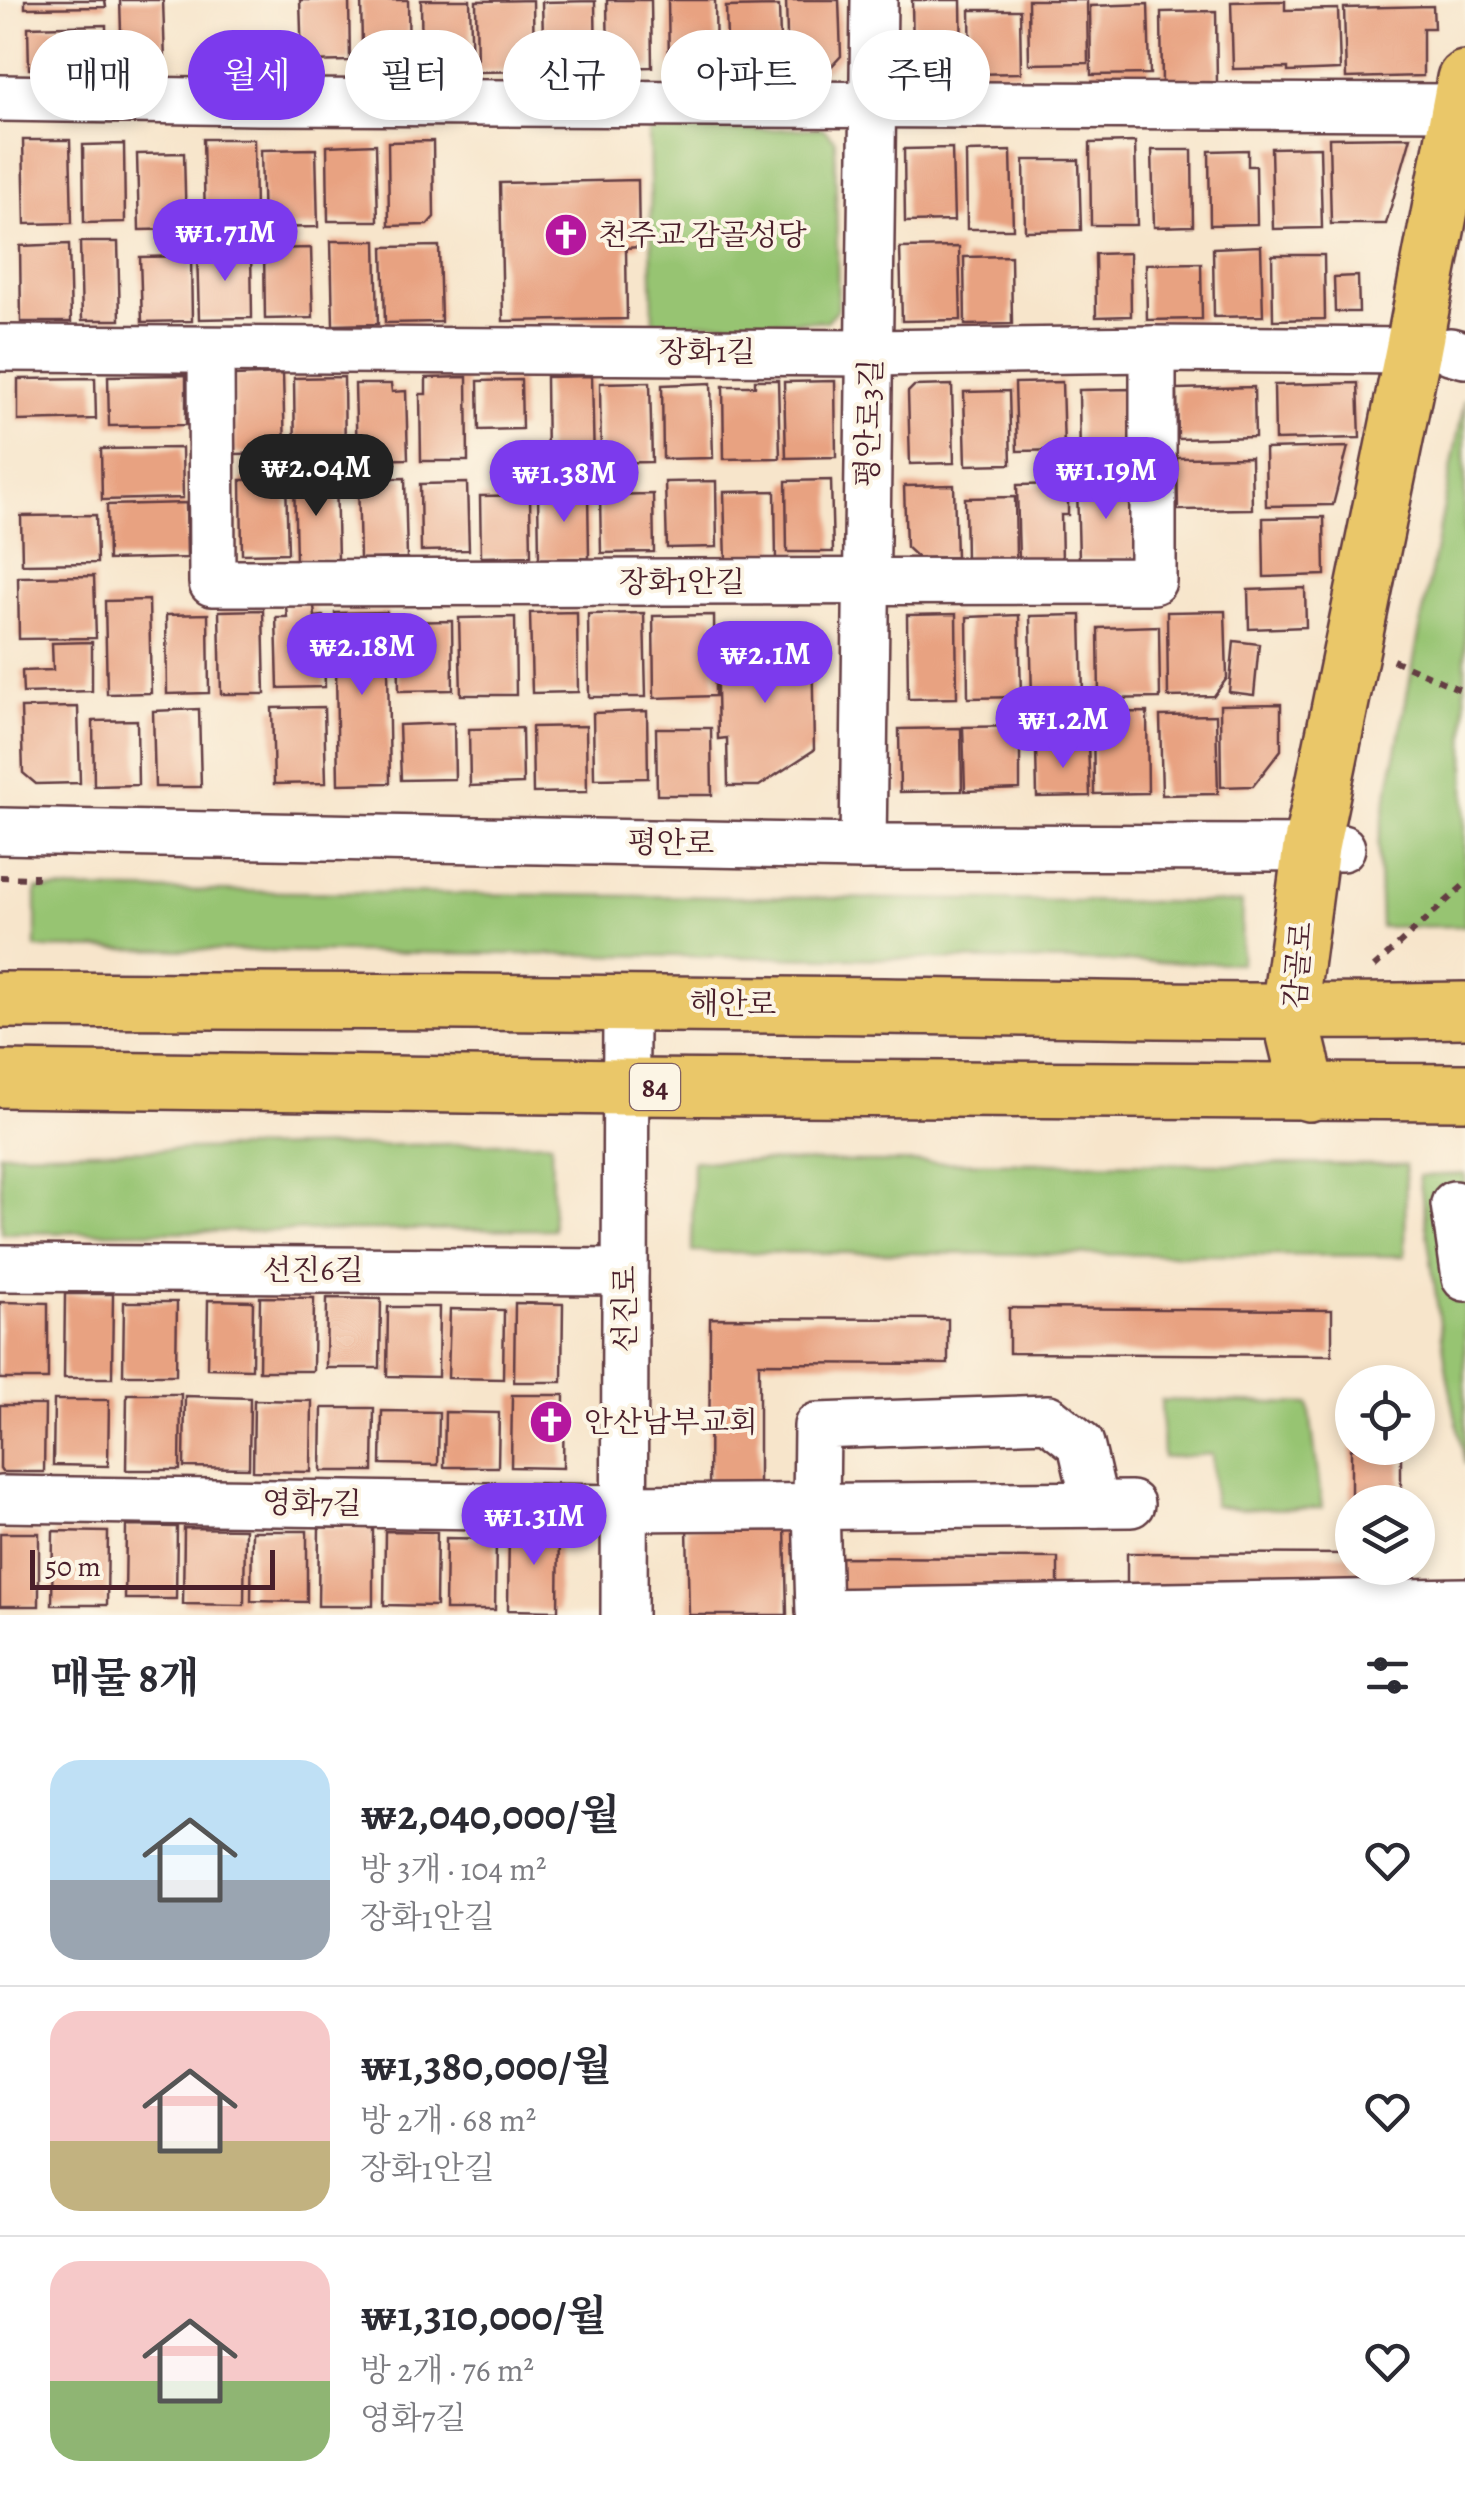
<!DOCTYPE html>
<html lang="ko">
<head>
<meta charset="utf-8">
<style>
	:root { --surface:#fff; --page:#f2f2f3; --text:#2b2b33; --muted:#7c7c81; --line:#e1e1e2; --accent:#7c3aed }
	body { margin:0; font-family:Alegreya,"Noto Serif KR",serif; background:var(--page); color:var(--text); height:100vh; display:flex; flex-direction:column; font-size:38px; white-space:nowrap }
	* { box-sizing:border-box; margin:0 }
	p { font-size:32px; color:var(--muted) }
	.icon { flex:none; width:55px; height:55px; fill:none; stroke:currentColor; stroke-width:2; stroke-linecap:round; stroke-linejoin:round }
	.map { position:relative; height:1615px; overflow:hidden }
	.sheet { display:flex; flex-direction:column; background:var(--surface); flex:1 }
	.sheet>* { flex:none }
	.banner { position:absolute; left:30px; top:30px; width:1405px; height:90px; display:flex; gap:20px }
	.controls { position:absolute; left:1335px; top:1365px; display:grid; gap:20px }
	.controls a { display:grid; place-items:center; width:100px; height:100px; border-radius:50%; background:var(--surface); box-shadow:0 5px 15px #0003; font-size:50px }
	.scale { position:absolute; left:30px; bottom:25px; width:245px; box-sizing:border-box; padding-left:10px; border:5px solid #4a1f2b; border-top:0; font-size:28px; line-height:35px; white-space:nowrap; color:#4a1f2b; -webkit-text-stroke:8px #fcf5e5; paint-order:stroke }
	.price { position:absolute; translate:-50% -85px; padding:0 22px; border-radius:35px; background:var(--accent); color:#fff; font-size:32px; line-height:65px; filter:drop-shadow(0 2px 5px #0008) }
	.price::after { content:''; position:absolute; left:50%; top:60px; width:30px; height:22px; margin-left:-15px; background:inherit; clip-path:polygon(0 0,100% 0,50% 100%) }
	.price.current { background:#222; color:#fff }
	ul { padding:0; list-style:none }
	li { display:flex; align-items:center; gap:30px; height:250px; padding:0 50px }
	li+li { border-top:2px solid var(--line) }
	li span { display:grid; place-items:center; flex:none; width:280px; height:200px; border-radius:30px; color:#555 }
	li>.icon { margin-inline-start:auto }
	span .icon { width:120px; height:120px; fill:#fffc; stroke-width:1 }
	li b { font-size:42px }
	h2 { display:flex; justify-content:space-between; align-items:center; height:120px; padding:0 50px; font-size:42px }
	.pill { padding:0 35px; border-radius:45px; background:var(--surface); box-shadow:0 5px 15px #0003; font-size:35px; line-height:90px }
	.pill.current { background:var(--accent); color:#fff }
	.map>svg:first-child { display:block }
	.green { fill:#97c472; stroke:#70724e; stroke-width:2.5 }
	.building { fill:#e8a281 }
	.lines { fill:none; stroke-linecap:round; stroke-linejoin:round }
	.minor-casing { stroke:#643d43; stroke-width:50 }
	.major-casing { stroke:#643d43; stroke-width:60 }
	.path { stroke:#643d43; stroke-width:6; stroke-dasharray:8 8; stroke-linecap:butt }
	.minor { stroke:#fff; stroke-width:45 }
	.major { stroke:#eac769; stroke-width:55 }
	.labels { text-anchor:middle; stroke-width:8; stroke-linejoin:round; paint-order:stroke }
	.shield { fill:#fcf5e5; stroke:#7f5f63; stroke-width:2.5 }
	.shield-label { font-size:28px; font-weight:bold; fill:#4a1f2b }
	.poi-label { font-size:30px; fill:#4a1f2b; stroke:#fcf5e5; text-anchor:start }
	.street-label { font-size:30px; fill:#4a1f2b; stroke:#fcf5e5 }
</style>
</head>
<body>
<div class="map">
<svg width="1465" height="1615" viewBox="0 0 1465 1615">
	<rect width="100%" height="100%" fill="#fcf5e5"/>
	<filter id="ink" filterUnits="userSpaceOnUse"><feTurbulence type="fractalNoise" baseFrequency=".01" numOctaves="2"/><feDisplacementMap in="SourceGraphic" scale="20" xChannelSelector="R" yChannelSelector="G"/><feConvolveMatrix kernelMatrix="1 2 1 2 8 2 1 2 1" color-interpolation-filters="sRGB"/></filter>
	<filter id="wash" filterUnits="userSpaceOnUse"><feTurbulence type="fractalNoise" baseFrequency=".0048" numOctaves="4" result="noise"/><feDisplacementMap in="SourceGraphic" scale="40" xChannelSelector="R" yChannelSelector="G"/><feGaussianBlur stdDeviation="2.25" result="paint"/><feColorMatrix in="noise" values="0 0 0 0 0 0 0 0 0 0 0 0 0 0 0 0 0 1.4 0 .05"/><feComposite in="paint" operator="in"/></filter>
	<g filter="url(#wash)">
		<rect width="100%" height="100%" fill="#f7e5cb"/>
		<g class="green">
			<polygon points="823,128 835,140 838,309 826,321 653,324 649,132"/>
			<polygon points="1465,398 1465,926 1381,927 1378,844"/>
			<polygon points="36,889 1242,903 1241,963 36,948"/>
			<polygon points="551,1142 553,1229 2,1233 0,1153"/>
			<polygon points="693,1161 1406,1165 1405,1256 692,1252"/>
			<polygon points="1465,1174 1465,1465 1447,1373 1419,1176"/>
			<polygon points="1161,1400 1309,1404 1322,1508 1240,1509 1214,1505 1212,1454 1163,1458"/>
		</g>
		<g id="blocks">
			<g class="building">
				<polygon points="25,0 105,0 106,7 25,8"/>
				<polygon points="120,0 163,0 165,63 122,64"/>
				<polygon points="300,0 349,0 350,61 302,62"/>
				<polygon points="361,0 408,0 409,66 372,66 372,44 362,44"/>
				<polygon points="421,0 470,0 472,70 422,71"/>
				<polygon points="533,0 534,71 477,72 476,1"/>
				<polygon points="607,0 651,0 652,67 608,68"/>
				<polygon points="668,0 715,0 716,65 669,66"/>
				<polygon points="786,0 839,0 841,56 828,70 788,71"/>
				<polygon points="912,0 961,0 962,67 931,67 913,55"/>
				<polygon points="1028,0 1087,0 1088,63 1029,64"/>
				<polygon points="595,1 596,72 544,73 542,2"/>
				<polygon points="1285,1 1285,10 1338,9 1340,70 1288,72 1288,68 1233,69 1231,2"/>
				<polygon points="1148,4 1150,74 1091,75 1090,6"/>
				<polygon points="779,6 781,73 728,74 726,7"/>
				<polygon points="1433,6 1434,28 1423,28 1423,76 1346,78 1344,8"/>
				<polygon points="970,10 1020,10 1021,73 971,74"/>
				<polygon points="1216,11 1217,83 1162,84 1161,12"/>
				<polygon points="106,25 106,67 29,69 28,27"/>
				<polygon points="1411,137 1386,224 1331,224 1329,138"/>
				<polygon points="203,139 254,139 255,218 205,219"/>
				<polygon points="23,140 70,140 72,223 25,224"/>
				<polygon points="433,141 434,217 427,225 389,226 388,142"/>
				<polygon points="1135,142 1137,225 1091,225 1090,143"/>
				<polygon points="124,144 125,222 84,223 83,145"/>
				<polygon points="376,144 378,221 328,221 327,146"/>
				<polygon points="1320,147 1322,228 1273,229 1271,148"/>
				<polygon points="952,148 954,221 905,222 904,149"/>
				<polygon points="316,149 318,227 263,228 261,150"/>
				<polygon points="1152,150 1192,150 1193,226 1154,227"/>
				<polygon points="1248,150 1248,166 1256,166 1257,224 1210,225 1209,151"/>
				<polygon points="1011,151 1013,229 967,229 966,152"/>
				<polygon points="184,153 186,229 139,230 137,154"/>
				<polygon points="1024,160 1079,160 1081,230 1025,231"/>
				<polygon points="638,180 639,247 626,248 627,319 503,321 500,183"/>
				<polygon points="331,241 376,241 378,324 333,325"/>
				<polygon points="80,242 118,242 120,320 82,320"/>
				<polygon points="69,244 71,322 21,322 20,246"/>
				<polygon points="439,246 441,322 385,323 383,247"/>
				<polygon points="1261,246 1263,316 1214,317 1213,248"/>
				<polygon points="959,247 961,320 902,321 900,248"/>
				<polygon points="311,248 313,318 265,319 264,249"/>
				<polygon points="251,250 252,318 199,319 197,251"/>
				<polygon points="1130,253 1131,316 1096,317 1095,254"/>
				<polygon points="1272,255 1324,255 1325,319 1273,320"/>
				<polygon points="191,256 192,321 142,322 140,257"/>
				<polygon points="1011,256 1012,324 965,325 964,257"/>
				<polygon points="1201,263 1202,319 1147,320 1146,264"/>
				<polygon points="1358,276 1359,312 1335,312 1334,277"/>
				<polygon points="283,374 285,453 235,454 234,376"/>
				<polygon points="186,375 186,425 109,426 108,376"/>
				<polygon points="592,376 594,463 547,463 546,377"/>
				<polygon points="344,377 345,459 295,460 294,378"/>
				<polygon points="467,377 468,461 421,461 420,394 426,394 426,378"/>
				<polygon points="95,378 96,419 18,421 18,379"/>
				<polygon points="521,380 522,429 479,430 478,381"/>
				<polygon points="755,380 778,380 780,458 724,459 723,386 755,386"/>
				<polygon points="835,381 836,457 786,458 784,382"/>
				<polygon points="650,382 652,462 601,463 600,383"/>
				<polygon points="1062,382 1064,450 1017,451 1015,383"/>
				<polygon points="711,383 713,458 663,459 662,385"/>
				<polygon points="1358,383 1360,438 1275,440 1274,385"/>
				<polygon points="355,384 391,384 392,392 406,391 408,459 357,460"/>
				<polygon points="952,385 954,463 910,464 908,392 914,386"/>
				<polygon points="1254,387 1255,437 1178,439 1177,389"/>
				<polygon points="1132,389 1133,467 1080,468 1079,390"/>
				<polygon points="1009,391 1011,464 966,465 964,392"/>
				<polygon points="1348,447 1333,505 1266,506 1265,449"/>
				<polygon points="182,448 183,498 102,500 101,449"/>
				<polygon points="1251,457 1252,509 1178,510 1177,458"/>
				<polygon points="336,478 338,559 296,560 294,479"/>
				<polygon points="405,478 407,558 360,559 358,479"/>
				<polygon points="286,479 288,553 242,554 241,480"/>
				<polygon points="831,480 833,552 787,552 786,481"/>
				<polygon points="716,481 717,547 667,548 665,482"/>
				<polygon points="467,483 469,550 421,551 420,484"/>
				<polygon points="1068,484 1068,515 1061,515 1062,561 1019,562 1017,485"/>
				<polygon points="954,485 956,557 918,558 906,547 904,486"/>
				<polygon points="1134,485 1136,558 1079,559 1077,486"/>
				<polygon points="588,491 589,558 539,559 538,493"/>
				<polygon points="775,491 776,561 726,562 724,492"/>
				<polygon points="653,494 654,552 601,553 600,495"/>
				<polygon points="530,495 531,556 481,557 480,496"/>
				<polygon points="1015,497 1016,559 966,561 965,498"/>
				<polygon points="186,503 187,558 108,560 107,505"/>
				<polygon points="96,515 97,563 22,564 21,516"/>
				<polygon points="1324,517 1325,575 1264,577 1263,518"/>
				<polygon points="94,576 96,638 19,639 18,577"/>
				<polygon points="1305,588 1306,627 1249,629 1248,590"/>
				<polygon points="149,600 151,693 107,694 105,601"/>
				<polygon points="314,605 315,617 323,616 325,687 278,688 276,617 287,617 286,606"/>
				<polygon points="263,610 265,694 221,694 219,611"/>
				<polygon points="1225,611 1227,678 1214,696 1168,697 1167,612"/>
				<polygon points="387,612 390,783 338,784 335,613"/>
				<polygon points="577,612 578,692 532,693 530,613"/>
				<polygon points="644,613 646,697 589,697 588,614"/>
				<polygon points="208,614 209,693 167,694 166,615"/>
				<polygon points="956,614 957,698 908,699 907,615"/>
				<polygon points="714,615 715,696 654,698 653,616"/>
				<polygon points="1019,615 1021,697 968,698 967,617"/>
				<polygon points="1081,615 1083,697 1032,698 1030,616"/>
				<polygon points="515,617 516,695 461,695 459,618"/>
				<polygon points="452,621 453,690 399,691 398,622"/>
				<polygon points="1159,626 1160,698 1099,699 1098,628"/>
				<polygon points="812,638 814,750 759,786 728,786 727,738 718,739 716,640"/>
				<polygon points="1234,641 1259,644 1254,695 1229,692"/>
				<polygon points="92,642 92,691 23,693 22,671 53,670 52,643"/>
				<polygon points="1281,704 1281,750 1253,786 1221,787 1220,705"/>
				<polygon points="78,707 80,783 36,784 23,773 21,708"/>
				<polygon points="324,707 326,783 274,784 272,708"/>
				<polygon points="199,709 201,787 155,787 153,711"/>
				<polygon points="647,711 648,778 594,779 593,713"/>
				<polygon points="1147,712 1148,793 1094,794 1093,713"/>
				<polygon points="1216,715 1218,794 1162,795 1160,716"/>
				<polygon points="137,720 138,785 94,786 93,721"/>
				<polygon points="454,723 455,779 401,780 399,725"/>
				<polygon points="586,726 587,792 533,793 532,727"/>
				<polygon points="1020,726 1020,789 965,791 963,727"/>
				<polygon points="522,728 523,784 470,786 469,729"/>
				<polygon points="656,728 711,728 712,795 657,795"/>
				<polygon points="961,728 962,791 900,792 899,729"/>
				<polygon points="1088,744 1090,796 1037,797 1036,746"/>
				<polygon points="65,1294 113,1294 112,1378 64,1378"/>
				<polygon points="260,1297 314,1298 313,1371 259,1371"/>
				<polygon points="327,1298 381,1299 380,1368 326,1368"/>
				<polygon points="208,1300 253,1301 252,1369 207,1368"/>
				<polygon points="0,1302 48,1303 48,1379 0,1379"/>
				<polygon points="124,1302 177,1302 176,1375 123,1375"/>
				<polygon points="515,1303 563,1304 562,1382 514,1382"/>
				<polygon points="388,1307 439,1307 438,1377 387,1376"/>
				<polygon points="1009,1308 1332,1310 1332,1355 1009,1353"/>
				<polygon points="450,1309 504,1310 503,1379 448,1378"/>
				<polygon points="710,1318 948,1319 948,1364 759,1363 759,1499 709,1498"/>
				<polygon points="127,1394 181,1394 180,1470 126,1470"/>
				<polygon points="512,1395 564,1395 563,1468 511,1467"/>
				<polygon points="185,1396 250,1398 249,1468 184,1467"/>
				<polygon points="54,1400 109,1400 108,1466 53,1465"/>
				<polygon points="254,1400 312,1401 311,1472 253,1471"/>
				<polygon points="0,1405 45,1405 44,1472 2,1472 0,1469"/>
				<polygon points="322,1408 374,1408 373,1471 321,1471"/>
				<polygon points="382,1411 439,1412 438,1465 381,1464"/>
				<polygon points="445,1412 499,1413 498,1467 444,1467"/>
				<rect x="1351" y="1448" width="50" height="54"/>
				<polygon points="509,1525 559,1525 558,1611 508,1610"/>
				<polygon points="785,1525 787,1615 689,1615 687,1527"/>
				<polygon points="126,1526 177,1527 176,1599 125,1599"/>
				<polygon points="319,1527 373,1528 373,1606 318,1606"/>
				<polygon points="184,1528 245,1529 244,1605 183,1604"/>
				<polygon points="53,1531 108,1532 107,1605 52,1605"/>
				<polygon points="252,1531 307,1531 307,1602 251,1601"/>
				<polygon points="385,1531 437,1532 436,1606 384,1605"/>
				<rect x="0" y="1533" width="39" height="73"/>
				<polygon points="446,1538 496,1539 495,1610 445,1610"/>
				<polygon points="1127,1553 1352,1554 1352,1568 1400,1568 1400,1600 1127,1598"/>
				<polygon points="825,1557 1058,1558 1058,1604 825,1603"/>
			</g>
		</g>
	</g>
	<g filter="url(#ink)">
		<use href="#blocks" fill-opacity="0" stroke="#643d43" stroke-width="2.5"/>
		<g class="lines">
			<g class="minor-casing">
				<g id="minor">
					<polyline points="0,98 259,102 1459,107"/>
					<polyline points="0,348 871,353 1153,349 1413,351"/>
					<polyline points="211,350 212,583 1153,581 1153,349"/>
					<polyline points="1450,351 1465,355"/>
					<polyline points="0,831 863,847 1342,848"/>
					<path d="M863 847C865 564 873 282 874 0"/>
					<polyline points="1454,1204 1465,1278"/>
					<polyline points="0,1268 625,1272"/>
					<polyline points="0,1499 624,1508 1131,1504"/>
					<polyline points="1095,1504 1081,1444 1048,1418 817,1426 816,1507 819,1612 1465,1601"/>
					<polyline points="624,1615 626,1003"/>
				</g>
			</g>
			<g class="major-casing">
				<g id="major">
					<path d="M0 1000C295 1001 589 1002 884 1006 1077 1008 1271 1014 1465 1010"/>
					<polyline points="0,1079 626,1087 1465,1092"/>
					<polyline points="1309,1093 1289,1011 1311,847 1413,351 1465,79"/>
				</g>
			</g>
			<g class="path">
				<polyline points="1393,660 1465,692"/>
				<polyline points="0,877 35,878 35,869"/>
				<polyline points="1374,967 1465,884"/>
			</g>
			<use href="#minor" class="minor"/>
			<use href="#major" class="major"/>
		</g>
	</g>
	<defs>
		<g id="church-disc" transform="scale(2.25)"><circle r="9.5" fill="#b5179e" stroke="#fcf5e5"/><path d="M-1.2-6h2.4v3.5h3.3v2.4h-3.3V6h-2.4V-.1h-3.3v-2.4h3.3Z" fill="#fff"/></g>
	</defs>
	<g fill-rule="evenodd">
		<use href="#church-disc" x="566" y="235"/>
		<use href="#church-disc" x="551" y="1422"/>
	</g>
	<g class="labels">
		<rect class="shield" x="630" y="1064" width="50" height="46" rx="8"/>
		<g class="shield-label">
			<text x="655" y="1097">84</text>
		</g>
		<g class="poi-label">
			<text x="598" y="245">천주교 감골성당</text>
			<text x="584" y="1432">안산남부교회</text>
		</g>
		<g class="street-label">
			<text x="707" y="362">장화1길</text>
			<text transform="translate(869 423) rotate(-88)" y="10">평안로3길</text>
			<text x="682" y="592">장화1안길</text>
			<text transform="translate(671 843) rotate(1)" y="10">평안로</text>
			<text transform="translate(1298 965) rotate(-85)" y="10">감골로</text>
			<text transform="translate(733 1004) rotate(1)" y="10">해안로</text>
			<text x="313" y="1280">선진6길</text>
			<text transform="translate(625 1309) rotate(-90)" y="10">선진로</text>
			<text transform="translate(312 1503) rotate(1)" y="10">영화7길</text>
		</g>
	</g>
</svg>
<div class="controls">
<a><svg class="icon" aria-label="locate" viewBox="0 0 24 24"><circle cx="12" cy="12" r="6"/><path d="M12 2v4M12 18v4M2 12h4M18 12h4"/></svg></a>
<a><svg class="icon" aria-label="layers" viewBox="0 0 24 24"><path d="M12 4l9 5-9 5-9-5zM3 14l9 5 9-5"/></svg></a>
</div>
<div class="scale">50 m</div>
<b class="price" style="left:225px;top:284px">₩1.71M</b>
<b class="price current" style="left:316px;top:519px">₩2.04M</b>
<b class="price" style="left:1106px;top:522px">₩1.19M</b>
<b class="price" style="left:564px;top:525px">₩1.38M</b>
<b class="price" style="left:362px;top:698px">₩2.18M</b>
<b class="price" style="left:765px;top:706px">₩2.1M</b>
<b class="price" style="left:1063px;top:771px">₩1.2M</b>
<b class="price" style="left:534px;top:1568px">₩1.31M</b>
<div class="banner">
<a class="pill">매매</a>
<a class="pill current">월세</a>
<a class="pill">필터</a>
<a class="pill">신규</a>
<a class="pill">아파트</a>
<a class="pill">주택</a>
</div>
</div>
<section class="sheet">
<h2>매물 8개<svg class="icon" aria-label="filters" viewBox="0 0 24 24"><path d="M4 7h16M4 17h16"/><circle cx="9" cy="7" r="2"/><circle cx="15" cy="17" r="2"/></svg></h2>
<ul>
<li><span style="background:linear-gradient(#bfe0f5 60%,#9aa5b1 0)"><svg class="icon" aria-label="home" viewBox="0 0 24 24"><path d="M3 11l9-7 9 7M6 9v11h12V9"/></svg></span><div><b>₩2,040,000/월</b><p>방 3개 · 104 m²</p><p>장화1안길</p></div><svg class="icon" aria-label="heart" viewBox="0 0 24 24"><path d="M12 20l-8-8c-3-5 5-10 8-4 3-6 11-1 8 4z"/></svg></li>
<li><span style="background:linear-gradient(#f6c9c9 65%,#c2b280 0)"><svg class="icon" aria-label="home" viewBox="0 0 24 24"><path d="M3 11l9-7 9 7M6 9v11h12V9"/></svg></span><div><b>₩1,380,000/월</b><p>방 2개 · 68 m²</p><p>장화1안길</p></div><svg class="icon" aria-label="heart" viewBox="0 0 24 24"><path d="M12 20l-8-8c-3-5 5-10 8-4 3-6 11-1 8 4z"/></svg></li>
<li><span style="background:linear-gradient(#f6c9c9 60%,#8fb573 0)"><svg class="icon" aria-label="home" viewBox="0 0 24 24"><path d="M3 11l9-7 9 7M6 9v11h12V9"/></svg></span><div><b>₩1,310,000/월</b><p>방 2개 · 76 m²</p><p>영화7길</p></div><svg class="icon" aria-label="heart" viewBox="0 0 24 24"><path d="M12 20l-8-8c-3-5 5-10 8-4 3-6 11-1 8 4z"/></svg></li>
</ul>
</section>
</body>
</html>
